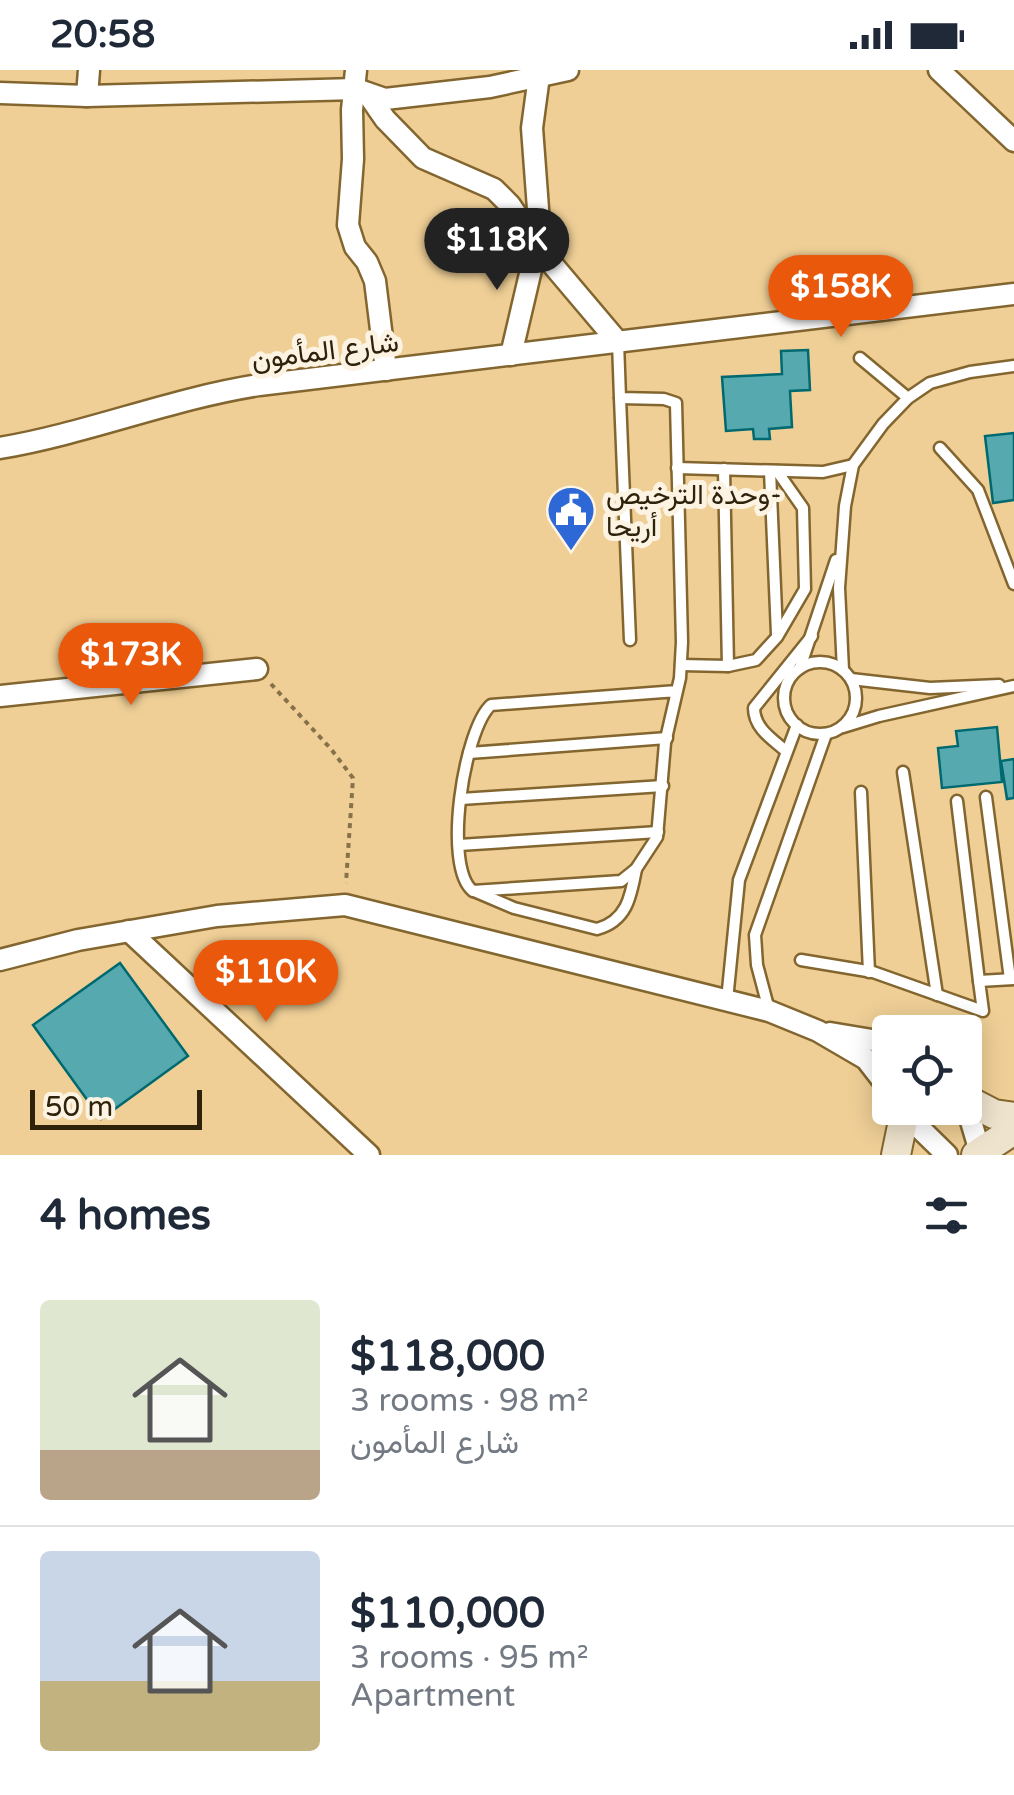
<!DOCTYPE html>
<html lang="en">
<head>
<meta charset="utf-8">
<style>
	:root { --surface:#fff; --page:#f6f6f7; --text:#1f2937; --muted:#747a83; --line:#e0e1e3; --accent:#ea580c }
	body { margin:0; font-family:"Varela Round",Vazirmatn,sans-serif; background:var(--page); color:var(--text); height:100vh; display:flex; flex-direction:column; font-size:38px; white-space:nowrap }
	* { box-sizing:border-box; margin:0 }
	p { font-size:32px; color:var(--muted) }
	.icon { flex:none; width:55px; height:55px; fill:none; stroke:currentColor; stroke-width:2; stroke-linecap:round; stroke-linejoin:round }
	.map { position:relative; height:1085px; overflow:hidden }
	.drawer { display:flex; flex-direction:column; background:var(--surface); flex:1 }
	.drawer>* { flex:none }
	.fabs { position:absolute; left:872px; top:945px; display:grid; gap:20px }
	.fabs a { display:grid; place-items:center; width:110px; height:110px; border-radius:10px; background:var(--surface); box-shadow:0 5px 25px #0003; font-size:50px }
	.scale { position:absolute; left:30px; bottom:25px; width:172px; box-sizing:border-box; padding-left:10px; border:5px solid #2e220b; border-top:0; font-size:28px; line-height:35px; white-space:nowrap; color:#2e220b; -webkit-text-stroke:8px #fdf3e3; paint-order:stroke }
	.price { position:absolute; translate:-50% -85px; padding:0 22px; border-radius:35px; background:var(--accent); color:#fff; font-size:32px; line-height:65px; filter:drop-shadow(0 2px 5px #0008) }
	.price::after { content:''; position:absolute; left:50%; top:60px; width:30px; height:22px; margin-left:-15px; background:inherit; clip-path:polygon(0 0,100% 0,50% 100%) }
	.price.on { background:#222; color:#fff }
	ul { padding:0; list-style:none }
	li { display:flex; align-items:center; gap:30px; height:250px; padding:0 40px }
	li+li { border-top:2px solid var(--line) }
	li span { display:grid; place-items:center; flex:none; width:280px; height:200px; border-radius:10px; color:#555 }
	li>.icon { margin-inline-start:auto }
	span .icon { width:120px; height:120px; fill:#fffc; stroke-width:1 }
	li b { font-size:42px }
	h2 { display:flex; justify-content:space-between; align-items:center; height:120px; padding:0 40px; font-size:42px }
	.status { display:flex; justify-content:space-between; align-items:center; height:70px; padding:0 50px; background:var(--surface); direction:ltr }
	.status svg { height:28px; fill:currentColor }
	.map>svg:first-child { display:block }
	.building { fill:#56aaaf; stroke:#00696f; stroke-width:2.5 }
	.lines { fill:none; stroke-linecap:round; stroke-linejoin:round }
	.service-casing { stroke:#83662f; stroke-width:15 }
	.minor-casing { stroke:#83662f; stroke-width:25 }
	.secondary-casing { stroke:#83662f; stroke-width:32 }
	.path { stroke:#86714a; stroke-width:4; stroke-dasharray:5 5; stroke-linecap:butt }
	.service { stroke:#fff; stroke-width:10 }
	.minor { stroke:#fff; stroke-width:20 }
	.secondary { stroke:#eee3cd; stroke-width:28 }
	.labels { text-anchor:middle; stroke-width:10; stroke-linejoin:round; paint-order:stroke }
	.street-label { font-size:28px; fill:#2e220b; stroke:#fdf3e3 }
	.poi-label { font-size:28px; fill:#2e220b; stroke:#fdf3e3; text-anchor:start }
</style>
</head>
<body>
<div class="status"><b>20:58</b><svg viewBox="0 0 49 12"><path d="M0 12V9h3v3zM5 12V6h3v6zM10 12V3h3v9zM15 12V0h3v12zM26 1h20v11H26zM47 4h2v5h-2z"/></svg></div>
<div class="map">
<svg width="1014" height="1085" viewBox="0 0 1014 1085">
	<rect width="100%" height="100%" fill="#efcf96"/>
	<g class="building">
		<polygon points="808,280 810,320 790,321 792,357 769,359 770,369 754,369 753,359 726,361 722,307 782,304 781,281"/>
		<polygon points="1014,363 1014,430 993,433 985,366"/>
		<polygon points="997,657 1002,712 942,718 938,678 958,676 956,661"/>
		<polygon points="1014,689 1014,728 1007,729 1001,691"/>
		<polygon points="120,893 188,986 101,1049 33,955"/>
	</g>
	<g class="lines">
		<g class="service-casing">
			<g id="service">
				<path d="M618 272 620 328 664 329 676 333 682 572 680 608 665 673 657 767 636 799 621 811 473 821C442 797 464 659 491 635L677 621"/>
				<polyline points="860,288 908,328"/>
				<polyline points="620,328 630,570"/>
				<polyline points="940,378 978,420 1014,514"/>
				<polyline points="677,398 823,402 853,395"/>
				<polyline points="724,399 728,596"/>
				<polyline points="770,401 777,564"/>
				<circle cx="820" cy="628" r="36"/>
				<polyline points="681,595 728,596 756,590 777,567 805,519 803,438 777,401"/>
				<polyline points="800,598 836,490"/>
				<polyline points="843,600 839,518 845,436 853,395 883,354 908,328 930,313 970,302 1014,296"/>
				<polyline points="851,609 930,618 999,615"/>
				<polyline points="843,657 879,646 1014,616"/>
				<path d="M786 681C772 669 754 658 754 638L812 566"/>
				<polyline points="469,683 667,668"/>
				<polyline points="903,702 937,925"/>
				<polyline points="861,722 869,902"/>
				<polyline points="986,727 1010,909"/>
				<polyline points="461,729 663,716"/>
				<polyline points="957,731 979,911"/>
				<polyline points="459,775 658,762"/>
				<path d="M474 821 514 838 597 859C627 851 631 826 636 799"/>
				<polyline points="801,890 873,902 983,941 979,911 1014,909"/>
				<polyline points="727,930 739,810 797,655"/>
				<polyline points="769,940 757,895 755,865 826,664"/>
			</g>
		</g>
		<g class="minor-casing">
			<g id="minor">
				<polyline points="356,0 352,40 353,89 348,155 355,177 367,192 375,211 386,300"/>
				<polyline points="939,0 1014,71"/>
				<polyline points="539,6 532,58 541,179"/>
				<polyline points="0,23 87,26 356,19 385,29 490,17 568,0"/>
				<polyline points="367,23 385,49 423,88 494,119 510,135 541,181 618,272"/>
				<polyline points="87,26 89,0"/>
				<polyline points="511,285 537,174"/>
				<path d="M0 378C88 363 170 329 259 315L1014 224"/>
				<polyline points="0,626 257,599"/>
				<polyline points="129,861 369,1085"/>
				<polyline points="0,890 78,870 217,846 345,835 769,941 818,961 866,989 890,1020"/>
				<polyline points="830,963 890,973"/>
				<polyline points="965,1031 981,1085"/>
				<polyline points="900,1039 947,1085"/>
			</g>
		</g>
		<g class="secondary-casing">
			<g id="secondary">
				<polyline points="965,1029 994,1044 1014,1047"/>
				<polyline points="896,1085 904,1046"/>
				<polyline points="976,1085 1014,1060"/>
			</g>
		</g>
		<polyline class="path" points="271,614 331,679 353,708 346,813"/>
		<use href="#service" class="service"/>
		<use href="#minor" class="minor"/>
		<use href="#secondary" class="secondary"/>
	</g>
	<defs>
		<g id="civic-pin" transform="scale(2.5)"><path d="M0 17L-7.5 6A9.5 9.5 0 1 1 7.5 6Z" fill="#2d68d6" stroke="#fdf3e3"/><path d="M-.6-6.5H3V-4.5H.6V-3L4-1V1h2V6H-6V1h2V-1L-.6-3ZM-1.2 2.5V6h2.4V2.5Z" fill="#fff"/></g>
	</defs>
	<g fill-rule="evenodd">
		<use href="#civic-pin" x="571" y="440"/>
	</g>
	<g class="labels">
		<g class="street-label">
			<text transform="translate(325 280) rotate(-7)" y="10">شارع المأمون</text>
		</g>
		<g class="poi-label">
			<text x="606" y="434">وحدة الترخيص-<tspan x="606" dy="32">أريحا</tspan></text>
		</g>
	</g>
</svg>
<div class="fabs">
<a><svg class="icon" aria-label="locate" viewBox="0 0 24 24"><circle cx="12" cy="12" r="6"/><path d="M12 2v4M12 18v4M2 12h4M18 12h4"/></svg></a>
</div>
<div class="scale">50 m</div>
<b class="price on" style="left:497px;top:223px">$118K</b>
<b class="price" style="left:841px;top:270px">$158K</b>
<b class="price" style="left:131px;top:638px">$173K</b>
<b class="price" style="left:266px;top:955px">$110K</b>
</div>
<section class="drawer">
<h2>4 homes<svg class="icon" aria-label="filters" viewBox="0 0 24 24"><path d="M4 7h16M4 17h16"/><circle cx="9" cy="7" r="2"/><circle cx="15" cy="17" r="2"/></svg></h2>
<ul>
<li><span style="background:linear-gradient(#dfe7d0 75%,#b9a48a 0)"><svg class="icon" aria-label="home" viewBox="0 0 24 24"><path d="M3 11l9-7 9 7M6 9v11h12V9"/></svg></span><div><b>$118,000</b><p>3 rooms · 98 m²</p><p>شارع المأمون</p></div></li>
<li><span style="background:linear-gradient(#c9d6e8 65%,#c2b280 0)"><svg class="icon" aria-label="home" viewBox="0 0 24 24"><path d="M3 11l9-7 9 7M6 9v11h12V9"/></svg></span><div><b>$110,000</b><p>3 rooms · 95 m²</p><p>Apartment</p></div></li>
</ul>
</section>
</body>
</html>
